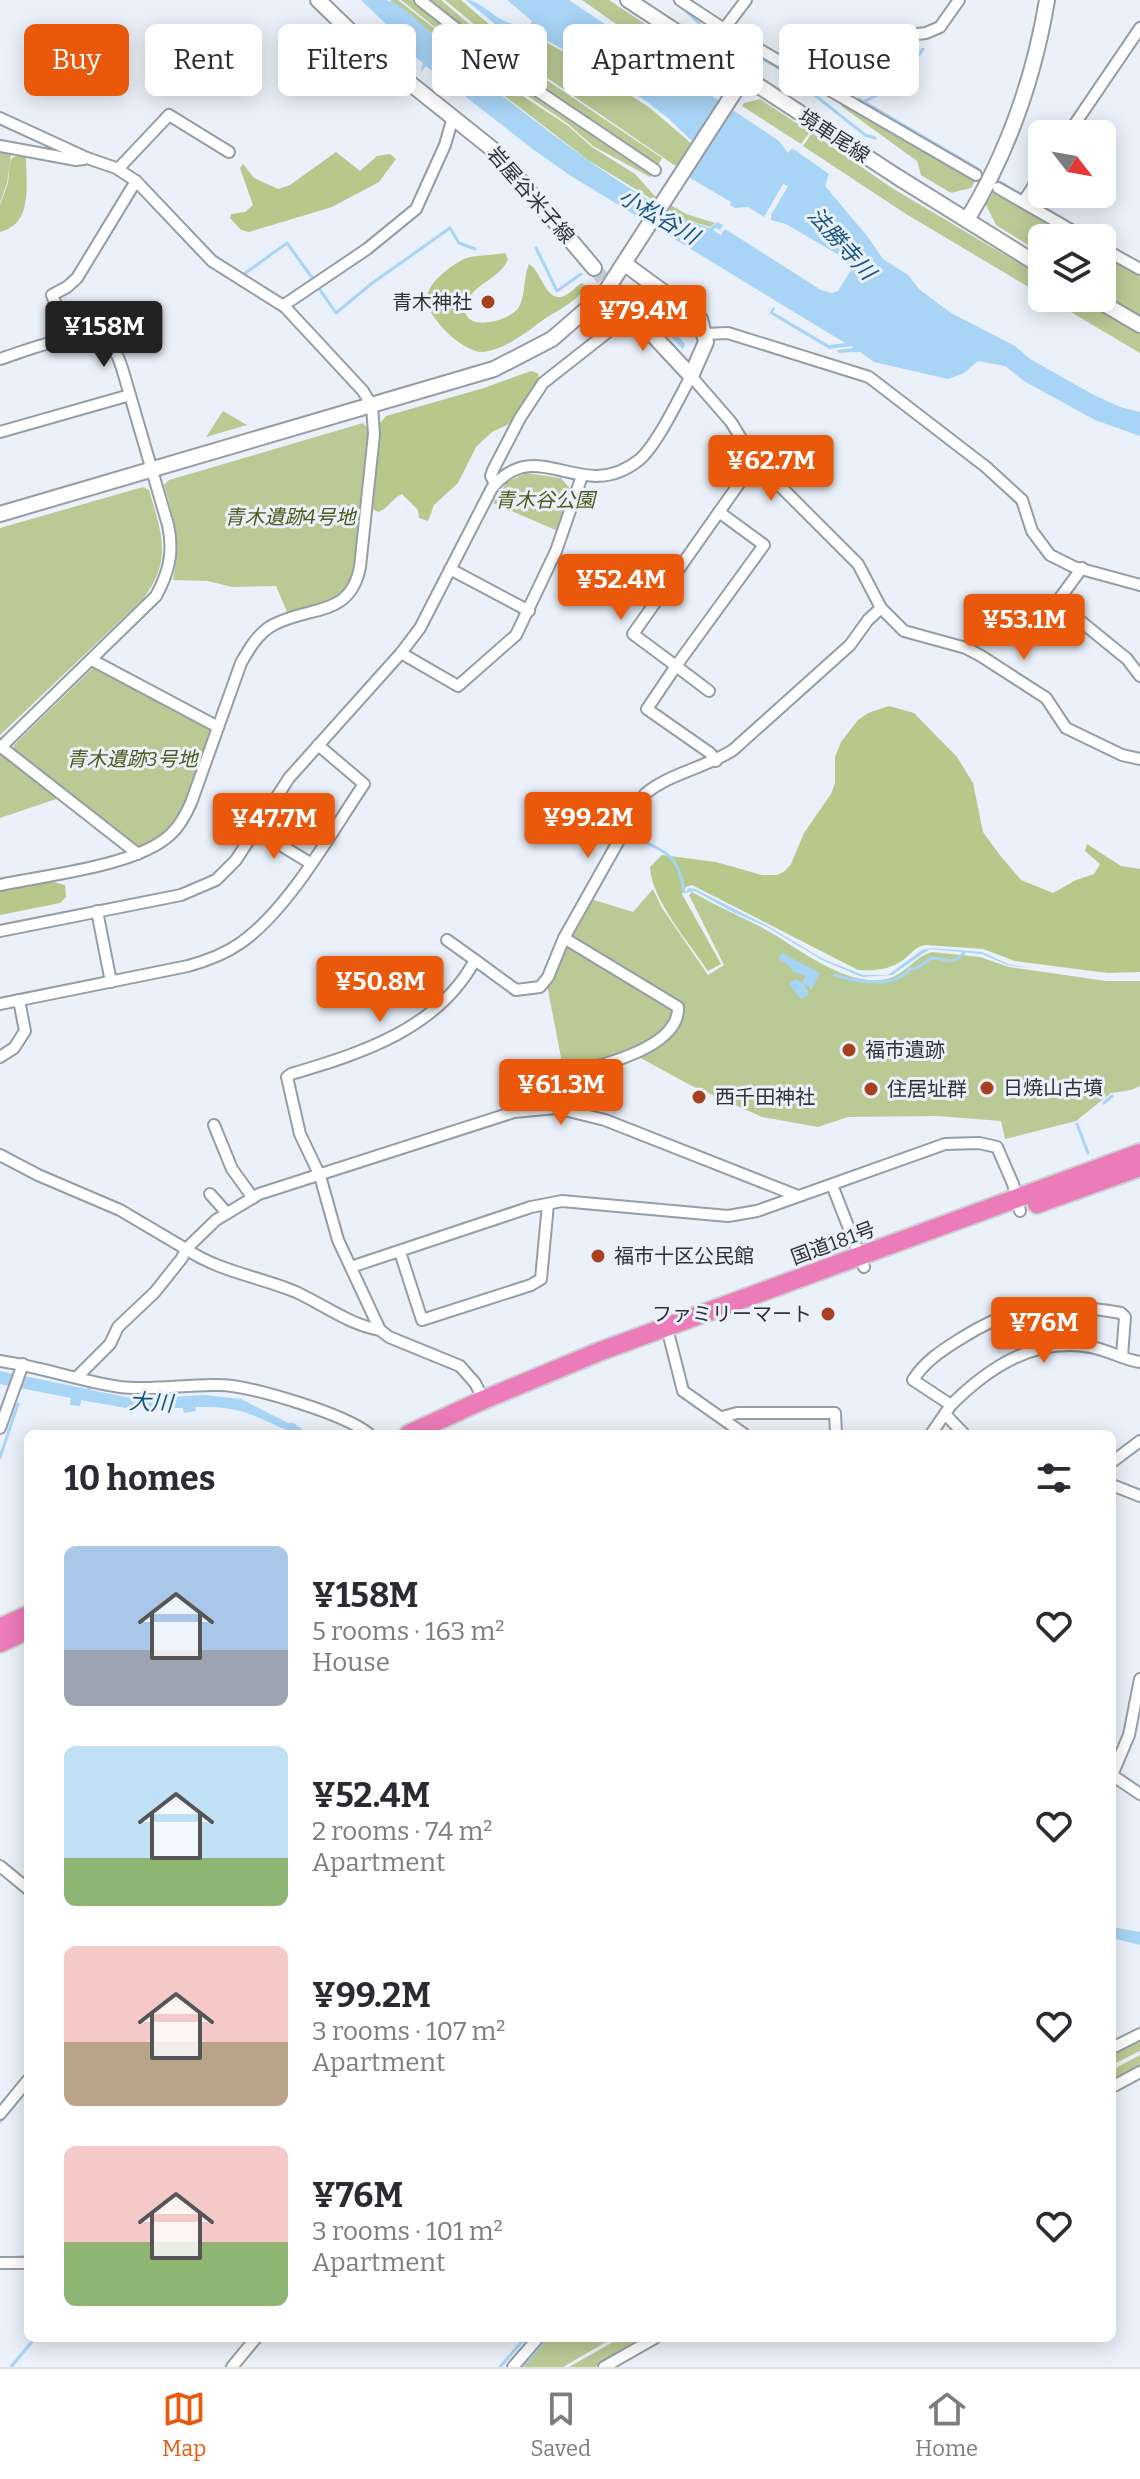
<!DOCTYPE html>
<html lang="en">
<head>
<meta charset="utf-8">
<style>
	:root { --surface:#fff; --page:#f2f2f3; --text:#2b2b33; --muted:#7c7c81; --line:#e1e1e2; --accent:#ea580c }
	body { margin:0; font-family:Bitter,"Noto Sans JP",serif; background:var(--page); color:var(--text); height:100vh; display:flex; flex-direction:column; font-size:30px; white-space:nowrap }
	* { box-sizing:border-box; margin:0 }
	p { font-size:26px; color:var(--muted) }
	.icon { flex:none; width:44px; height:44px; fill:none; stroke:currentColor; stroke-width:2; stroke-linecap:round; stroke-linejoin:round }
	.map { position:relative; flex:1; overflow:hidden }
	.side { position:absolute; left:24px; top:1430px; width:1092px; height:912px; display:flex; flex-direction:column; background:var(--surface); border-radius:12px; box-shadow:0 4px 20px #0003 }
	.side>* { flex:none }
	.top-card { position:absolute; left:24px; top:24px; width:1092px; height:72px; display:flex; gap:16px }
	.needle { width:52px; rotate:121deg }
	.fabs { position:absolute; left:1028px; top:120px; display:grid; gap:16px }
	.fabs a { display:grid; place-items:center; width:88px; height:88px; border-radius:12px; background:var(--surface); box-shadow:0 4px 20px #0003; font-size:40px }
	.price { position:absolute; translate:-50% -68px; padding:0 18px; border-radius:8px; background:var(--accent); color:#fff; font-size:26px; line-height:52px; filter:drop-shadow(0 2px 4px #0008) }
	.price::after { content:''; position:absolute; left:50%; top:48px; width:24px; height:18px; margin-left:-12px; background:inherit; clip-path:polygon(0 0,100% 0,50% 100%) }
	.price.active { background:#222; color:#fff }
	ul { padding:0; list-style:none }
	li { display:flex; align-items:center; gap:24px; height:200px; padding:0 40px }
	li span { display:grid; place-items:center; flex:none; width:224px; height:160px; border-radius:12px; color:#555 }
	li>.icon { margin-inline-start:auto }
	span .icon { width:96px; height:96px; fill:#fffc; stroke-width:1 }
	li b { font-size:34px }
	h2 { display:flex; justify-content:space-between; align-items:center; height:96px; padding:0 40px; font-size:34px }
	.chip { padding:0 28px; border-radius:12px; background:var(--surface); box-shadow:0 4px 20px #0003; font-size:28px; line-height:72px }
	.chip.active { background:var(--accent); color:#fff }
	.dock { display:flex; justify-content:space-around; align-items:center; height:112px; border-top:2px solid var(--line); background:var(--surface); font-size:22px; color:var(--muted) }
	.dock a { display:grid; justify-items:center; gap:4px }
	.dock .active { color:var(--accent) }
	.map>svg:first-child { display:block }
	.green { fill:#baca95 }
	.forest { fill:#b7c88b }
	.water { fill:#a8d4f6 }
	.pier { fill:#ebf1fa }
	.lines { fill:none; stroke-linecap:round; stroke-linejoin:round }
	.stream { stroke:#a8d4f6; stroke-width:3 }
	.secondary-tunnel { stroke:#c5cbd3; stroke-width:14; stroke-dasharray:14 7; stroke-linecap:butt }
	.street-casing { stroke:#979da5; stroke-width:14 }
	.secondary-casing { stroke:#979da5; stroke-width:18 }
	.highway-casing { stroke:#cdcecf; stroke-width:22 }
	.street { stroke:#fff; stroke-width:10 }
	.secondary { stroke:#fff; stroke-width:14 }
	.highway { stroke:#ec7bb9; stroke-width:18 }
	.poi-dot { fill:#a7401e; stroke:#ebf1fa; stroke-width:3 }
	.labels { text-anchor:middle; stroke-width:6; stroke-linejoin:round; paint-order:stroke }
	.street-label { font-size:20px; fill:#2f3235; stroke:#ebf1fa }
	.poi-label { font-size:20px; fill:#2f3235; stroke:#ebf1fa; text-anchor:start }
	.park-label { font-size:20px; font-style:italic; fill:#4b5a19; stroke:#ebf1fa }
	.water-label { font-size:22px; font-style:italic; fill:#15557d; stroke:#ebf1fa }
</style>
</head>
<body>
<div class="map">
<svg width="1140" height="2367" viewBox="0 0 1140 2367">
	<rect width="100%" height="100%" fill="#ebf1fa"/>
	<g class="green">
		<polygon points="390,0 398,0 515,91 567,125 592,147 635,174 654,195 686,214 715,223 710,227 684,219 588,160 472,71 445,44"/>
		<polygon points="401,0 414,0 653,173 650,177 593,146 568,124 472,57"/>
		<polygon points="426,0 441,0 493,44 662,158 658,165 641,153 638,156 522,78"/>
		<polygon points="445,0 461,0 506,39 514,41 544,41 565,53 650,108 692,144 677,167 495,42"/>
		<polygon points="582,0 609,0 719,73 720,92 684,72"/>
		<polygon points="760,99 810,132 801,144 742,106 744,103"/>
		<polygon points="842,103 975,181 971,188 951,193 921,175 917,161 841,106"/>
		<polygon points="812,133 892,188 1042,277 1042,295 906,214 803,146"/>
		<polygon points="0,150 11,155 7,183 0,203"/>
		<polygon points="993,192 1072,238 1042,238 1042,254 996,225 986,205"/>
		<polygon points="1102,255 1140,277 1140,316 1102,294"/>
		<polygon points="1047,298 1078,298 1140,334 1140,353"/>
		<polygon points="223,411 247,425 206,437"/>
		<path d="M363 423 368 429 355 566C351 580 347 589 335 598L288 614 276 586 232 587 208 581 173 580C181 539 175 524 164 485L169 480Z"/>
		<polygon points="526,473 561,478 572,491 558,531 493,503 507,482"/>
		<path d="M143 487 149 490C162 535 173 560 142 600L0 735V528Z"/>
		<polygon points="93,668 101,669 208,727 211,731 186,806 171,829 141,849 14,750 14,745"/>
		<polygon points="0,755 5,756 59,798 0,818"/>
		<path d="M653 889 662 908 708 975 724 965 689 895 692 892C718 907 745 918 770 932 802 951 851 990 890 978 906 973 916 956 932 952L980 957 1009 967 1106 981H1140V1086L1131 1090 1111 1093 1076 1121 1005 1139 1001 1121 937 1116 848 1117 818 1127 762 1117 692 1086 635 1055C657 1046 684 1038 682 1010L573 939 572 934 591 899 633 912Z"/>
		<polygon points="570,946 670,1008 675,1018 654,1040 564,1073 547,985 564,947"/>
		<polygon points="1140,2036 1140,2051 1112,2065 1112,2050"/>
		<polygon points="1140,2055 1140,2068 1112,2083 1112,2070"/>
		<polygon points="542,2338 613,2338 563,2367 517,2367"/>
		<polygon points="620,2338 645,2338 595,2367 569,2367"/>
	</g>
	<g class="forest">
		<polygon points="336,152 360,171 377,156 390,154 396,159 379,182 332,207 249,232 241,230 230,218 231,214 245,212 253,205 240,168 243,164 254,178 278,189 290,185"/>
		<path d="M21 154 26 156C26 183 34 224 0 232V205L8 183 10 162 12 158Z"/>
		<path d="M505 253 508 259C501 279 471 284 466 305 459 333 509 323 519 307 526 293 523 278 529 264 542 271 546 306 566 295 572 292 576 286 582 283L586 286C576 303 559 309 543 320 527 332 504 350 483 352 464 353 428 319 427 300 426 284 449 267 462 260 474 254 492 256 505 253Z"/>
		<path d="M531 371 538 373 539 379 509 424 492 432 476 447 458 483 434 505 428 521 419 518 418 510 402 494C392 498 388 509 378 512L371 508 379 424 386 416 484 388Z"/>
		<path d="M889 706 914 713 957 757 973 783 983 832 999 854 1021 880 1053 893 1076 880 1094 874 1100 864 1085 851 1087 844 1121 866 1140 869V972L1108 973 1015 961 983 949 925 945C915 947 911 954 903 960 889 970 875 971 858 970L692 885 686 887 682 894 721 964 708 971C690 944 651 899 650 867L662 855 716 862 762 875H777L785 871 791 864 804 833 831 794 835 783V757L841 742 858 720 868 713Z"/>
		<polygon points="50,881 65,885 66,897 60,903 0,915 0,891"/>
	</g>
	<g class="water">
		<path d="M361 0C369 0 378 0 386 0 412 5 451 59 474 75 525 112 574 153 628 187 655 204 679 219 710 228L717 222 723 225 720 230 715 228 713 230 721 235 725 229 821 290 832 293 838 291 851 270 844 258 786 224 771 220V215L788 186 783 184 764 217 748 207 735 208 730 205 731 202 677 170 694 143 668 118 646 101 566 51 544 39H513L466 0C485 0 499 30 530 25L532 21 507 0H569L779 141 788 153 791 149 795 150 829 174 825 186 868 237 883 259 908 275 920 290 951 313 1015 346 1030 359 1092 394 1120 407 1140 412V436L1095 420 1024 381 1005 366 978 361 964 373 948 379 874 362 860 352 838 353 837 350 853 348 852 346 829 349 769 313 773 307 775 308 773 312 829 345 845 343 571 176 534 150 426 66 420 73 423 63 413 55 415 49 396 34Z"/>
		<polygon points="653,309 685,344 683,349 648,314"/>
		<polygon points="689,888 695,889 768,926 823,959 863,975 888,975 922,950 931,948 982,952 1008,964 1031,968 1007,965 982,954 930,949 892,975 862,977 822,960 767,927 733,912 695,891 685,893"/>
		<polygon points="782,953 820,973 811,991 809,986 804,984 809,994 801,999 789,984 795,979 802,983 805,976 792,971 790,966 778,959"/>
		<path d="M0 1371 87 1389 88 1383H91V1390L135 1399 204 1395 241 1399 288 1423H294L308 1434C286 1434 268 1420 247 1413 230 1407 214 1407 196 1407L195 1411 184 1413 183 1408H126L81 1400 80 1406 70 1405 71 1398 0 1384Z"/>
		<polygon points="1112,1927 1140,1932 1140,1945 1112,1938"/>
	</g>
	<polygon class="pier" points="669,238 845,343 829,344 774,311 776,308 773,306 769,314 829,349 836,349 837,353 859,352 874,362 871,365 859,356 837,357 833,352 827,352 767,315 766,311 772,303 668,240"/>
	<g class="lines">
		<g class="stream">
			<polyline points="674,0 702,26 788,73 799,77 802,85 865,135 875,138"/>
			<polyline points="859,99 980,170"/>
			<polyline points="865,101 897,85 923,49"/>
			<polyline points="1000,182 1024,196"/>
			<polyline points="1030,199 1096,238"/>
			<polyline points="1102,241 1130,258"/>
			<polyline points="536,248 557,291 581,274"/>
			<polyline points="244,274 287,243 313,279"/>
			<polyline points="318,287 336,313 371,284 450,228 459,243 475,249"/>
			<path d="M629 835C663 851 679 852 684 892"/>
			<path d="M835 975C857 982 894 989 910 969L919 967 931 958C946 958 952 966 964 953"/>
			<polyline points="1104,1103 1112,1096"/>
			<polyline points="1077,1124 1088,1153"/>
			<polyline points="0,1457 18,1404"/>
			<polyline points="0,2122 28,2088"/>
			<polyline points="18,2257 28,2257"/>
			<polyline points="11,2367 35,2338"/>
			<polyline points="500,2367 525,2338"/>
			<polyline points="522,2367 547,2338"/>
		</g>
		<polyline class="secondary-tunnel" points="594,268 623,303"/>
		<g class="street-casing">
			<g id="street">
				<polyline points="420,0 523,81 655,170"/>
				<polyline points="680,0 724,29 976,175"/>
				<polyline points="724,29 746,0"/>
				<polyline points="834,90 876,45 891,37 926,33 940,27 959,0"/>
				<polyline points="0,118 87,158 116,168 136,181"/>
				<polyline points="1068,134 1140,28"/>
				<polyline points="0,146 76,160 84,159"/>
				<polyline points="118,169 169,115 229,152"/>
				<polyline points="998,188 1085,238"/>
				<polyline points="1023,202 1042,173"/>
				<polyline points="1102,248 1140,269"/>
				<polyline points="284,305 367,249 416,209 445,145 453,117"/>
				<polyline points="705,334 728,333 869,377 986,467 1022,500 1032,531 1050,555 1074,567 1140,585"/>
				<path d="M0 359C29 350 90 322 114 350 118 355 120 363 122 368L168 525C174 552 169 572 156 596L0 748"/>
				<polyline points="0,432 130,395"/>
				<polyline points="495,484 491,476 493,470 520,418 543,383 632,313"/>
				<polyline points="1082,568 1057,602 1127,659 1140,676"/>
				<polyline points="450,569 529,611"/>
				<polyline points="401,653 458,686 516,635 556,551 582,476"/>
				<polyline points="92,660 218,727"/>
				<polyline points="709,691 676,666 764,545 719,512"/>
				<polyline points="0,746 138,854"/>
				<polyline points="716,761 710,753 647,709 676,666 633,634 755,461"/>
				<polyline points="256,830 310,863"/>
				<path d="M0 885C46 875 138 866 171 834 180 826 186 814 191 803L241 663C249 649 258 633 273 625 310 605 350 618 360 567L374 434 372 406 363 391 285 307 212 261 136 181 77 278 67 287 52 295 70 339"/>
				<polyline points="97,911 111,982"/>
				<path d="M0 931 181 895 216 880 236 860 289 778 401 653 420 628 492 488C538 432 581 506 639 460 657 445 679 398 691 376L731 422 755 461 858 564 881 608 904 631 966 648 981 656 1046 698 1066 728 1122 755 1140 759"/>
				<polyline points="447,940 475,960"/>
				<path d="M0 1004 188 966C206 961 223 955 239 944 288 911 330 834 364 784L318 745"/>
				<polyline points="0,1057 14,1048 25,1031 19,1000"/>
				<path d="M556 1108C555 1090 556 1082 571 1072 602 1066 680 1047 678 1007L564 938 645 794C670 773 705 768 733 750L850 645 868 620 881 608"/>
				<polyline points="214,1125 232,1169 253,1198"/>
				<polyline points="0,1155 38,1175 120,1210 186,1249 182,1258 155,1292 118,1327 110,1344 77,1377"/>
				<polyline points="832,1185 864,1267"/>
				<polyline points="210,1194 227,1213"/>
				<polyline points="400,1252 422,1320 531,1285 541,1279 548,1204"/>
				<polyline points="351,1267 531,1207 562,1201 728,1216 757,1211 945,1144 979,1143 997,1147 1013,1184 1020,1211"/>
				<path d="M380 1330C350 1325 324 1305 296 1292 260 1277 218 1271 186 1249L216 1220 259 1194 514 1112 556 1108 605 1120 798 1196"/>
				<polyline points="669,1336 683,1391 744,1434"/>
				<path d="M0 1361C41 1367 80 1381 120 1387 153 1391 186 1384 218 1385 250 1385 345 1414 369 1434"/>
				<path d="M485 1402 475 1383 460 1366 389 1337 380 1330 338 1240 320 1176 300 1134 287 1077 291 1074C362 1053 438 1029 475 960L516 990 540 987 548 977 564 938"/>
				<path d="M951 1405C989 1367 1035 1337 1091 1347 1108 1350 1124 1360 1140 1362"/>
				<polyline points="945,1414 964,1434"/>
				<polyline points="722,1417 737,1413 835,1413 836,1434"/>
				<polyline points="0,1428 23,1364"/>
				<path d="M931 1434 951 1405 913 1380C925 1361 941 1351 960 1339 1020 1301 1052 1302 1121 1313L1125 1317 1122 1356"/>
				<polyline points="1112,1462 1140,1441"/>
				<polyline points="1112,1485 1140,1496"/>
				<polyline points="1112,1775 1129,1735 1140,1679"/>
				<polyline points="1112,1775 1140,1794"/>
				<polyline points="0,1866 28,1889"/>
				<polyline points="1112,2048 1140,2034"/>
				<polyline points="1112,2087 1140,2072"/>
				<polyline points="0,2114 28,2080"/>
				<polyline points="0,2263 28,2263"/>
				<polyline points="232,2367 256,2338"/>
				<polyline points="513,2367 538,2338"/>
				<polyline points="604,2367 655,2338"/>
			</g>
		</g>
		<g class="secondary-casing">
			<g id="secondary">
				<polyline points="318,0 376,56 496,152 594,268"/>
				<polyline points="628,0 896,176 1042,267"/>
				<path d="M967 220C1008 152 1034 78 1047 0"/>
				<polyline points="1094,298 1140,325"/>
				<polyline points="623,303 691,376 706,342 700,319 625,264"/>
				<polyline points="0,514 494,369 552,339 604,294 744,77"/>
			</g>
		</g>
		<g class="highway-casing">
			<g id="highway">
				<polyline points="1037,1204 1140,1167"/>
				<polyline points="409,1434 483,1400 601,1351 1140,1153"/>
				<polyline points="0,1628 28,1615"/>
				<polyline points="0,1643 28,1630"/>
			</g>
		</g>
		<use href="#street" class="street"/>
		<use href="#secondary" class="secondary"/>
		<use href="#highway" class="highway"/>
	</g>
	<g class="poi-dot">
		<circle cx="488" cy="302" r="8"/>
		<circle cx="849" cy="1050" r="8"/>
		<circle cx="987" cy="1088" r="8"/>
		<circle cx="871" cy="1089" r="8"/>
		<circle cx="699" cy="1097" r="8"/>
		<circle cx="598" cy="1256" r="8"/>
		<circle cx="828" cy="1314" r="8"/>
	</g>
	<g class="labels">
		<g class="street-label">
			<text transform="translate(834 136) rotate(33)" y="7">境車尾線</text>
			<text transform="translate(531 195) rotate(49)" y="7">岩屋谷米子線</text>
			<text transform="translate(833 1243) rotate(-20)" y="7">国道181号</text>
		</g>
		<g class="poi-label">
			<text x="472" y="309" text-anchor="end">青木神社</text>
			<text x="865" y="1057">福市遺跡</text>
			<text x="1003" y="1095">日焼山古墳</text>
			<text x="887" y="1096">住居址群</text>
			<text x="715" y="1104">西千田神社</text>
			<text x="614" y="1263">福市十区公民館</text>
			<text x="812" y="1321" text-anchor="end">ファミリーマート</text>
		</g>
		<g class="park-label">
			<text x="545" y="507">青木谷公園</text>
			<text x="290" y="524">青木遺跡4号地</text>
			<text x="132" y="766">青木遺跡3号地</text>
		</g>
		<g class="water-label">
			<text transform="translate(659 216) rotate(30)" y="8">小松谷川</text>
			<text transform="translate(842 243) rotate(48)" y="8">法勝寺川</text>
			<text transform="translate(151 1402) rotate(3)" y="8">大川</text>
		</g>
	</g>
</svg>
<div class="fabs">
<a><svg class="needle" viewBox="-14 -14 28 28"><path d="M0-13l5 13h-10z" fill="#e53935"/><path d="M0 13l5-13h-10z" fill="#7c7c81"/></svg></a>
<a><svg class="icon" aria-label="layers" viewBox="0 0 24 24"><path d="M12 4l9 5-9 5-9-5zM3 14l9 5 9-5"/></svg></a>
</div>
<b class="price" style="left:643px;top:353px">¥79.4M</b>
<b class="price active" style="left:104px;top:369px">¥158M</b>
<b class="price" style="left:771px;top:503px">¥62.7M</b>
<b class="price" style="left:621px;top:622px">¥52.4M</b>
<b class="price" style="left:1024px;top:662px">¥53.1M</b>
<b class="price" style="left:588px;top:860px">¥99.2M</b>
<b class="price" style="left:274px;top:861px">¥47.7M</b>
<b class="price" style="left:380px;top:1024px">¥50.8M</b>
<b class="price" style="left:561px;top:1127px">¥61.3M</b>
<b class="price" style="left:1044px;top:1365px">¥76M</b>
<div class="top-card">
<a class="chip active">Buy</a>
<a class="chip">Rent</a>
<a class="chip">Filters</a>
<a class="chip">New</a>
<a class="chip">Apartment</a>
<a class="chip">House</a>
</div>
<section class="side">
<h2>10 homes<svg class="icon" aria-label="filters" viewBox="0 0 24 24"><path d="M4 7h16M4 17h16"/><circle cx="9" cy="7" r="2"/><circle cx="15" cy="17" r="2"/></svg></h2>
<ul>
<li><span style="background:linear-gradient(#a9c7e8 65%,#9aa5b1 0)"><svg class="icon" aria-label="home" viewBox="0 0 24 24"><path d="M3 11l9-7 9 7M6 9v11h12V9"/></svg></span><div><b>¥158M</b><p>5 rooms · 163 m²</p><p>House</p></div><svg class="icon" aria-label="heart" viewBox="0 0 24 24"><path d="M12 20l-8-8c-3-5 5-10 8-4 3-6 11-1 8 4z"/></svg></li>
<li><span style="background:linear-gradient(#bfe0f5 70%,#8fb573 0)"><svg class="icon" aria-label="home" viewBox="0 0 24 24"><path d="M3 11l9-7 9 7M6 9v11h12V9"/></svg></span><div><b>¥52.4M</b><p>2 rooms · 74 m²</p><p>Apartment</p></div><svg class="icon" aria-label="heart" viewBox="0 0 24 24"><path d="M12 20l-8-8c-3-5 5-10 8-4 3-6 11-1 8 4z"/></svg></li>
<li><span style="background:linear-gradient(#f6c9c9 60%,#b9a48a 0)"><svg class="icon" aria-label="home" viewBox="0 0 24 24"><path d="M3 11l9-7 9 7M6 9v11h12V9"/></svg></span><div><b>¥99.2M</b><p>3 rooms · 107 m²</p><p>Apartment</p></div><svg class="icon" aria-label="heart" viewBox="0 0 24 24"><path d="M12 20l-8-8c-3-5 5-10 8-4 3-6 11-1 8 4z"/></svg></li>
<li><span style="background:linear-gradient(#f6c9c9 60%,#8fb573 0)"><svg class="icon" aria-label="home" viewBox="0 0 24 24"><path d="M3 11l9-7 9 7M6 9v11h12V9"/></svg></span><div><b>¥76M</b><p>3 rooms · 101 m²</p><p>Apartment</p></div><svg class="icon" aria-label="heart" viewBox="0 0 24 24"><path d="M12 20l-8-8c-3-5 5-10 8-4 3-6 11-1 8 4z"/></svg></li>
</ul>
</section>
</div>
<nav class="dock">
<a class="active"><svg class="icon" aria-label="map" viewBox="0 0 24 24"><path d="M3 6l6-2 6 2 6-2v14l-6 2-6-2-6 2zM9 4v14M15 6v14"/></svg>Map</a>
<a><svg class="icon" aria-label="saved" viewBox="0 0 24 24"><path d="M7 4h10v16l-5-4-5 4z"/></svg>Saved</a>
<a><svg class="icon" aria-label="home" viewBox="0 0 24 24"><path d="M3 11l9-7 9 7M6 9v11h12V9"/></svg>Home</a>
</nav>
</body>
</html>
